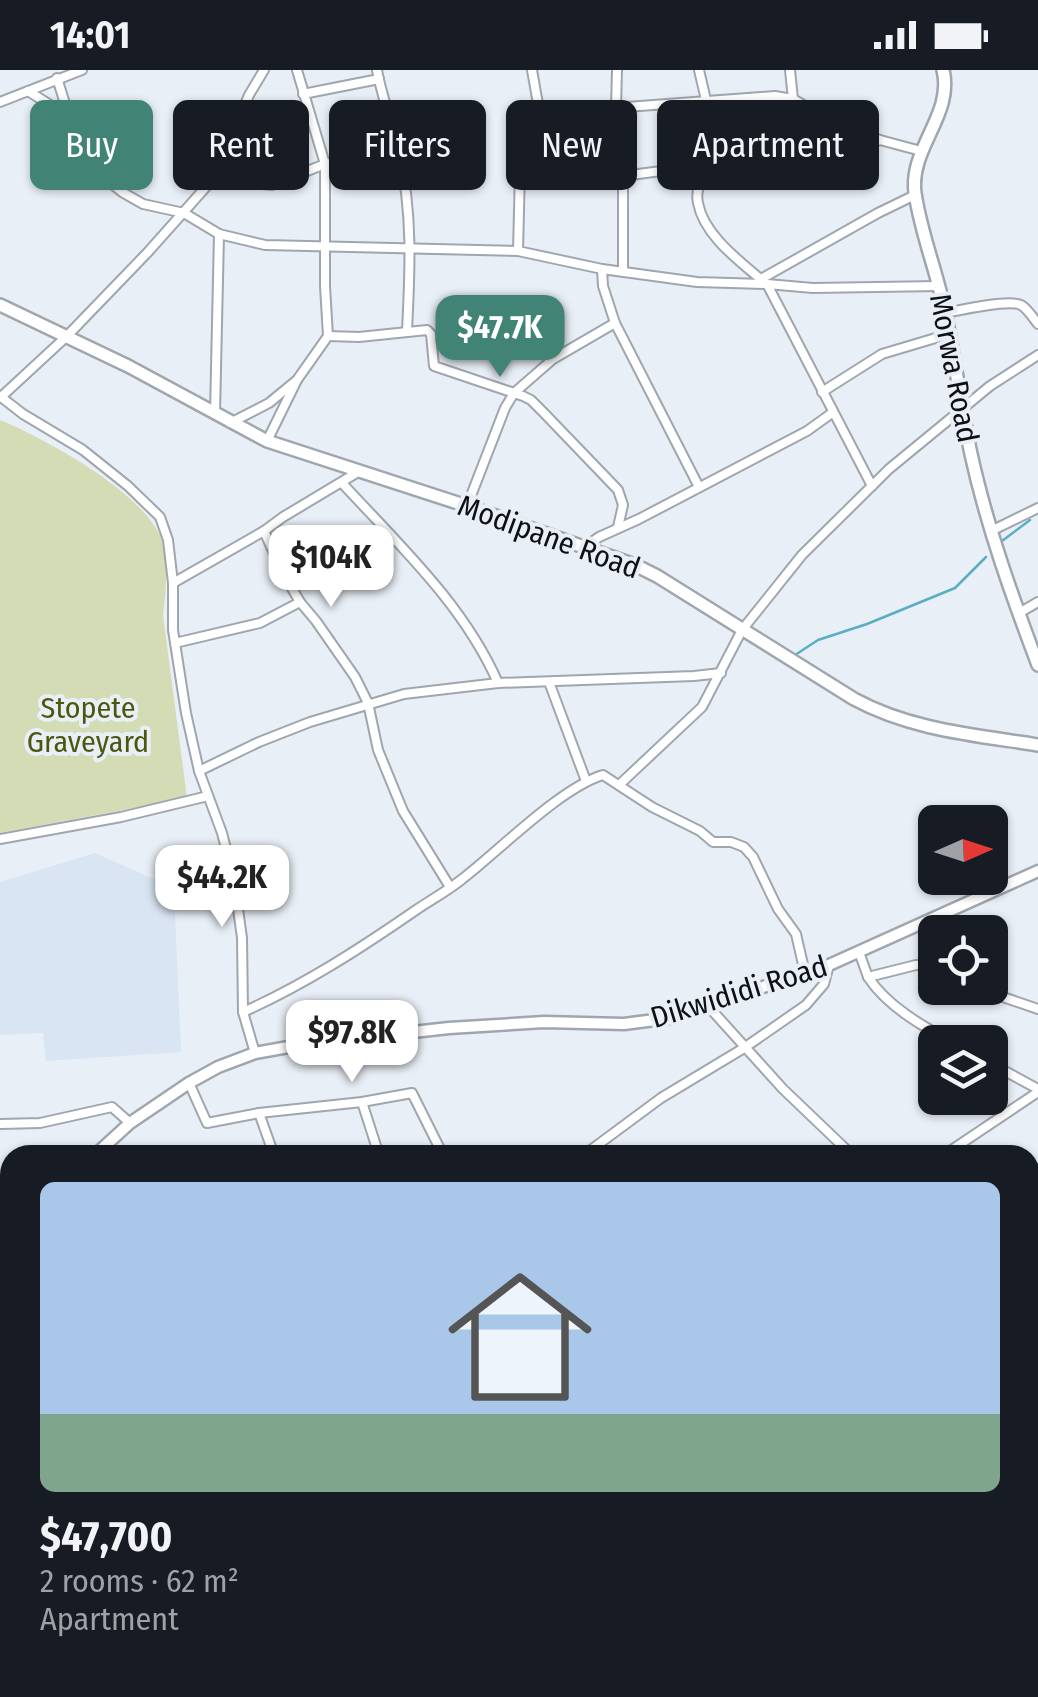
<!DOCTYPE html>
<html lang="en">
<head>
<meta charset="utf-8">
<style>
	:root { --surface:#171b24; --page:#242831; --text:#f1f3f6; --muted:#9ea1a6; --line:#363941; --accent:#418374 }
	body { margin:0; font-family:"Fira Sans Condensed",sans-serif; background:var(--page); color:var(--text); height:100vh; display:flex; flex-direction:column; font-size:38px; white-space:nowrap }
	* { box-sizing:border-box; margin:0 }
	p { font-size:32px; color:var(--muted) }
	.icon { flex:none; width:55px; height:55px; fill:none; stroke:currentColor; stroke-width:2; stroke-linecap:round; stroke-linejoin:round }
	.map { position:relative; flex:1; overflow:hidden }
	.sheet { position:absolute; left:0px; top:1075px; width:1040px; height:552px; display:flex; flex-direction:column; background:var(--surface); border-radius:30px 30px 0 0; box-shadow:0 2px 8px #0004 }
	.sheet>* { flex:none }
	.guide { position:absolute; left:30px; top:30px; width:980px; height:90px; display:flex; gap:20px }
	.needle { width:65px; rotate:87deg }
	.controls { position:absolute; left:918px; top:735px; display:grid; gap:20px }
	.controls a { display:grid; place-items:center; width:90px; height:90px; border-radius:15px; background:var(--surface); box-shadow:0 2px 8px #0004; font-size:50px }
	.price { position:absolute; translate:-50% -85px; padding:0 22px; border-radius:20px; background:#fff; color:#222; font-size:32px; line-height:65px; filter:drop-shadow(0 2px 5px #0008) }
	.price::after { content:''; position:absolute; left:50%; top:60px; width:30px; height:22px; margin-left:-15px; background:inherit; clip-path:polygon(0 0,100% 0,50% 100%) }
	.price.current { background:var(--accent); color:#fff }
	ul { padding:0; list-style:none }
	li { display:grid; align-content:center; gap:20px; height:530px; padding:0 40px }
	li+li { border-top:2px solid var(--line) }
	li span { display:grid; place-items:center; height:310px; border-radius:15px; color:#555 }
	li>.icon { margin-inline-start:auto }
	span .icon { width:180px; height:180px; fill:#fffc; stroke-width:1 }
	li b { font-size:42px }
	.chip { padding:0 35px; border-radius:15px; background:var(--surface); box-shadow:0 2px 8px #0004; font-size:35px; line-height:90px }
	.chip.current { background:var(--accent); color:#fff }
	.status { display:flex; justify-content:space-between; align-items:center; height:70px; padding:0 50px; background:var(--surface); direction:ltr }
	.status svg { height:28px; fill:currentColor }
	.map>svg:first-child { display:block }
	.built { fill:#d9e5f2 }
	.green { fill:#d3dcb4 }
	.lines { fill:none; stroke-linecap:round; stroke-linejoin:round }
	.stream { stroke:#5badc4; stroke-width:2.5 }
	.minor-casing { stroke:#a0a6ad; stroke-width:12 }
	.tertiary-casing { stroke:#a0a6ad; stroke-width:15 }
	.secondary-casing { stroke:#a0a6ad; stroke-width:16 }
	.minor { stroke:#fff; stroke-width:8 }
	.tertiary { stroke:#fff; stroke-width:10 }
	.secondary { stroke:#fff; stroke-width:11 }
	.labels { text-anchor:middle; stroke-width:8; stroke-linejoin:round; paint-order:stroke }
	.street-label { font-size:30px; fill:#0e1013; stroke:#e9eff7 }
	.park-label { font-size:30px; fill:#4c570e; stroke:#e9eff7 }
</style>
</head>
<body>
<div class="status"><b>14:01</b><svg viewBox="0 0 49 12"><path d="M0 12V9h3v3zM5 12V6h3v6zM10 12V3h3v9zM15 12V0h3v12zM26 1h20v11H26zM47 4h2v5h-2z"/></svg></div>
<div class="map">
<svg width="1038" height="1627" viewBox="0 0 1038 1627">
	<rect width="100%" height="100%" fill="#e9eff7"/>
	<polygon class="built" points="95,783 174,818 181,982 46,991 43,963 0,965 0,812"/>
	<g class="green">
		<path d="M0 350C44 368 153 427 163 475 168 498 166 522 163 545L187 728 0 763Z"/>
		<polygon points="470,1618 711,1618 720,1627 459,1627"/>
	</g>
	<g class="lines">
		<g class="stream">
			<polyline points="1002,471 1030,450"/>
			<polyline points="792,587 818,570 867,554 955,518 986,487"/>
		</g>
		<g class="minor-casing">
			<g id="minor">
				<path d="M377 0C382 28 393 55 399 83 413 142 410 202 407 261"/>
				<polyline points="532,0 538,34 546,43 775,26 793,29 831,51 880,70"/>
				<polyline points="617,0 616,38 623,106 707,95 805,94 833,88 880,70 921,81"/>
				<polyline points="699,0 706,30"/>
				<polyline points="790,0 793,29"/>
				<polyline points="57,8 68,43"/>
				<polyline points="28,21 55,38 68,43 96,101 122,122 143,134 184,143 219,164 265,175 518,181 602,199 697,212 767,214"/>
				<polyline points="303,24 379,9"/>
				<polyline points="0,32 82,0"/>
				<path d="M707 95C702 107 695 120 698 133 704 166 741 192 764 212"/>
				<polyline points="213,109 272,115 325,94 399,82"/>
				<polyline points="520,114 623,106 623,202"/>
				<polyline points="518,181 521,59 522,54 538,34"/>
				<polyline points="602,199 603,216 615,253 699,417"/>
				<polyline points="761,209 878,143 915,125"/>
				<path d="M945 243C960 240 1009 229 1021 235 1028 239 1033 248 1038 254"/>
				<polyline points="328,266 359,267 427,260 431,264 434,296 523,326 531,330 543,342 618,420 623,435 618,457"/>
				<polyline points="822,322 882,284 949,264"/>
				<polyline points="1,327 23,344 83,380 128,416 160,447 168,470 173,513 173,560 186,643 199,701 222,763 234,810 242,868 243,942 255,983"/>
				<polyline points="1,327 67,266 148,182 213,109 249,25 264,0"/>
				<polyline points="215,344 219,164"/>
				<polyline points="230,353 269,333 297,310 328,266 325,216 325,94 297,0"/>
				<polyline points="267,371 296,312"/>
				<path d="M342 413C399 475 464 535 498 613"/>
				<polyline points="872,416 767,214 813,218 939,216"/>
				<polyline points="467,436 505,338 514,323 553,289 615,253"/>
				<polyline points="264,461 283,503 300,532 316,551 355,607 368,633 378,680 403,741 450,817"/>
				<polyline points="991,461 1038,438"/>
				<polyline points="586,476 599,467 639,449 807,361 832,343"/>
				<polyline points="173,513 264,461 283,447 358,402"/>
				<polyline points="1019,543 1038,532"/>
				<polyline points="175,573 260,553 300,532"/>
				<polyline points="549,612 586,711"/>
				<polyline points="199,701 259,672 310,652 404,624 498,613 694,606 721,603"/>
				<polyline points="619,715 702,637 742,560 802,485 889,399 990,316 1038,285"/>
				<polyline points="0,769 121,747 208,726"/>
				<polyline points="859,882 868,907"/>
				<path d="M935 894 916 895 868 907C887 936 922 956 952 972"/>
				<polyline points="987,918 1000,926 1038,939"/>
				<polyline points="708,936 783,1019 852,1085"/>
				<path d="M243 942C304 915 361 878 416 840 431 830 447 821 461 810 499 781 560 718 603 705L652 737 700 761 713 772H731L744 777 753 787 778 839 796 864 805 903"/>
				<polyline points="990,993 1038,1019"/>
				<polyline points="189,1013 207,1053 259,1043 362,1032 412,1023 443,1085"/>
				<polyline points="362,1032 379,1085"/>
				<polyline points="259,1043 274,1085"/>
				<polyline points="0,1054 40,1053 112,1037 130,1053"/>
				<polyline points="584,1085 661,1028 744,978 806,935 824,914 829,895"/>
				<polyline points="944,1085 1038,1022"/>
				<polyline points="1030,1218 1038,1220"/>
				<polyline points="0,1368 10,1366"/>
				<polyline points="0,1503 10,1496"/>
				<polyline points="1030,1523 1038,1518"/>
				<polyline points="0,1574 10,1569"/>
				<polyline points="134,1618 143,1627"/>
				<polyline points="325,1618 334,1627"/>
				<polyline points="726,1618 736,1627"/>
				<polyline points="19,1627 29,1618"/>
				<polyline points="152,1627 160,1618"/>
				<polyline points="306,1627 319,1618"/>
				<polyline points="448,1627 459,1618"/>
				<polyline points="935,1627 942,1618"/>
			</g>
		</g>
		<g class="tertiary-casing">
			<g id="tertiary">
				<polyline points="95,1085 130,1053 189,1013 218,997 255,983 305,974 449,958 544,952 624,954 670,948 829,895 1038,801"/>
				<polyline points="0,1182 10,1174"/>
			</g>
		</g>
		<g class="secondary-casing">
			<g id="secondary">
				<path d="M943 0C954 45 909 78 915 123 921 164 937 202 945 242 955 289 961 337 971 384 987 457 1012 526 1038 595"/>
				<path d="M0 235 128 296 267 371 467 436 635 495 657 506 854 629C911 660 975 665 1038 675"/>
				<polyline points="1030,1616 1038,1588"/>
			</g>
		</g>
		<use href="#minor" class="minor"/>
		<use href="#tertiary" class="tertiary"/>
		<use href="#secondary" class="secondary"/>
	</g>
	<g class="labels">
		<g class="street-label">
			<text transform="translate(954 298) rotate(79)" y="10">Morwa Road</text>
			<text transform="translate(549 467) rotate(20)" y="10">Modipane Road</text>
			<text transform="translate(739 922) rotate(-17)" y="10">Dikwididi Road</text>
		</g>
		<g class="park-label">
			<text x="88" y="648">Stopete<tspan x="88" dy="34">Graveyard</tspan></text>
		</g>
	</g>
</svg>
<div class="controls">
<a><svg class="needle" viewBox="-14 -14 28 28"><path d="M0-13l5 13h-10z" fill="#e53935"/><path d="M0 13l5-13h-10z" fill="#9ea1a6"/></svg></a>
<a><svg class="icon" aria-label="locate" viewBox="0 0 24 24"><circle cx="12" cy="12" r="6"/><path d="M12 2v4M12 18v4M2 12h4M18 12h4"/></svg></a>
<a><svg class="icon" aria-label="layers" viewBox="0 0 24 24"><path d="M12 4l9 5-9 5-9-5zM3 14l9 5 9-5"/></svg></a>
</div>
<b class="price current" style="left:500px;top:310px">$47.7K</b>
<b class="price" style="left:331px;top:540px">$104K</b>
<b class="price" style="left:222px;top:860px">$44.2K</b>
<b class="price" style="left:352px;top:1015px">$97.8K</b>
<div class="guide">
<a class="chip current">Buy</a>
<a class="chip">Rent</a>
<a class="chip">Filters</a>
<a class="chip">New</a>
<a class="chip">Apartment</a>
</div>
<section class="sheet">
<ul>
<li><span style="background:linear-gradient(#a9c7e8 75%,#7fa58c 0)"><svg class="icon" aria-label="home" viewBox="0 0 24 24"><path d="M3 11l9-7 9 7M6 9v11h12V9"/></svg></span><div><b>$47,700</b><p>2 rooms · 62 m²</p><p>Apartment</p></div></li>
</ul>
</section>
</div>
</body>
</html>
